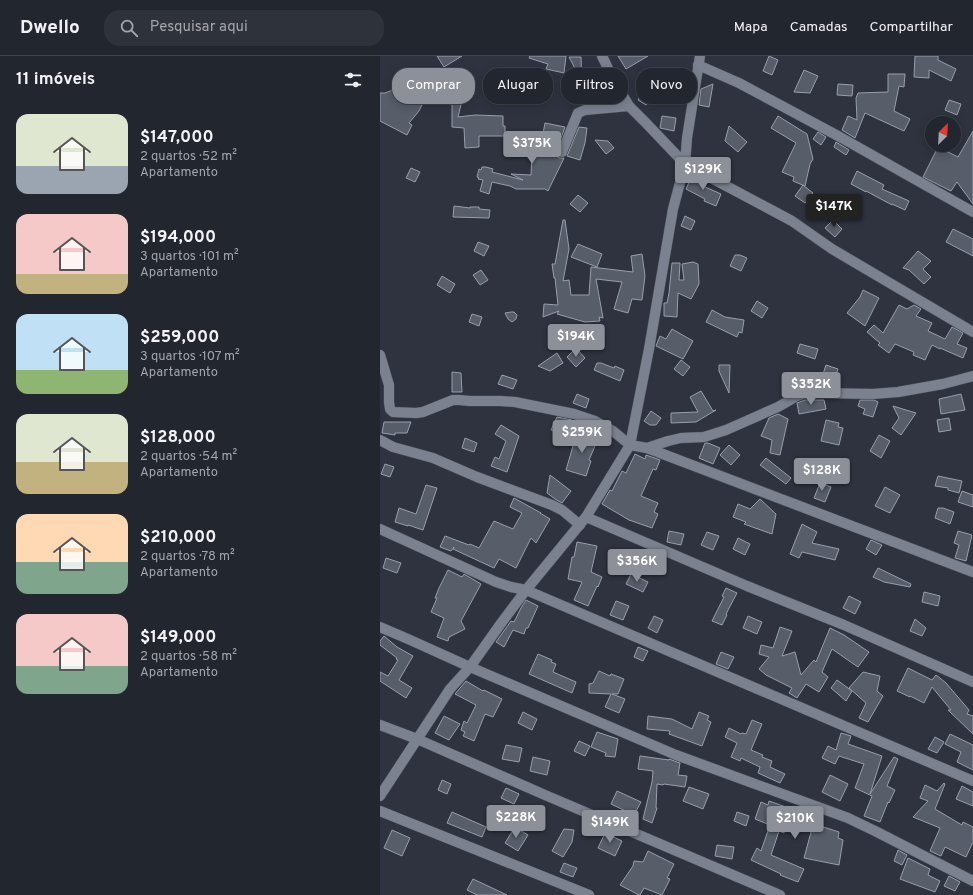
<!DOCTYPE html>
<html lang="pt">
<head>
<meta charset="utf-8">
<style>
	:root { --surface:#22262f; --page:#2e323b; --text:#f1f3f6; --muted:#a2a5aa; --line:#3f434b; --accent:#8c9099 }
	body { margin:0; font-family:Overpass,sans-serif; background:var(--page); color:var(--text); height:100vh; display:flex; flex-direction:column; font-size:15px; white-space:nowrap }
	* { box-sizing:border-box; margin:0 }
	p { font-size:13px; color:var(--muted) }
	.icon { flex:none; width:22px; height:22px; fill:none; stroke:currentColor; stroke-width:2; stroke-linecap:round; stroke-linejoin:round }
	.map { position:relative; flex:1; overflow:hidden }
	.side { display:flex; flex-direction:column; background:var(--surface); width:380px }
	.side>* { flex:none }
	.banner { position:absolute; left:12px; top:12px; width:380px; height:36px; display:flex; gap:8px }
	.needle { width:26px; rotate:24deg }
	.buttons { position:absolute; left:545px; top:60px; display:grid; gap:8px }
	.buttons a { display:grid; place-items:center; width:36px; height:36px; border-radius:50%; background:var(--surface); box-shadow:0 2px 10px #0003,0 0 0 1px var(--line); font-size:20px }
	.price { position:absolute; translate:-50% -34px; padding:0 9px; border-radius:4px; background:var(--accent); color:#fff; font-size:13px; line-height:26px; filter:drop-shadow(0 1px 2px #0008) }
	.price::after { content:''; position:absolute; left:50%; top:24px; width:12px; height:9px; margin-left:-6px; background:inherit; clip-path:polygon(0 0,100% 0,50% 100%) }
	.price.selected { background:#222; color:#fff }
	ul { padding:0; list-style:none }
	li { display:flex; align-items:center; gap:12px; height:100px; padding:0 16px }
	li span { display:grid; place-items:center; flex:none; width:112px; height:80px; border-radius:12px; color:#555 }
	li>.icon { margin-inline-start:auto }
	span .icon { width:48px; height:48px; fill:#fffc; stroke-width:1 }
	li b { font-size:17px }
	h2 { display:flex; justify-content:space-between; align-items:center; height:48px; padding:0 16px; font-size:17px }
	.chip { padding:0 14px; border-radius:16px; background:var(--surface); box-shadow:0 2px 10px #0003,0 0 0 1px var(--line); font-size:14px; line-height:36px }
	.chip.selected { background:var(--accent); color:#fff }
	header { display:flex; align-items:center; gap:24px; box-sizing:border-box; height:56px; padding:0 20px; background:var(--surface); border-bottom:1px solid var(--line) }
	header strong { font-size:19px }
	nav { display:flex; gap:22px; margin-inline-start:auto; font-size:14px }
	.search { width:280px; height:36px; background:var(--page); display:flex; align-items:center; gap:10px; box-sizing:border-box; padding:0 14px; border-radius:16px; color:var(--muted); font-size:15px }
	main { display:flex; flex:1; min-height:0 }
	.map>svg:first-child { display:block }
	.building { fill:#575d69; stroke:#989eac }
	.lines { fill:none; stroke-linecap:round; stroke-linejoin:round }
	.minor-casing { stroke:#4b5059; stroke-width:11 }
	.minor { stroke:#7b818f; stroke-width:10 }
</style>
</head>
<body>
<header>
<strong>Dwello</strong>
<div class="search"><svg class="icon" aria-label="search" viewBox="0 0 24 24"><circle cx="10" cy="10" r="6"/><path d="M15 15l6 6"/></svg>Pesquisar aqui</div>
<nav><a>Mapa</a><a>Camadas</a><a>Compartilhar</a></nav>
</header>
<main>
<section class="side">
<h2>11 imóveis<svg class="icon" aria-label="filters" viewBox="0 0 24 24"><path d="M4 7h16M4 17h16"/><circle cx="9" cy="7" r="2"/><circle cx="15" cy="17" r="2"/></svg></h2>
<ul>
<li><span style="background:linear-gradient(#dfe7d0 65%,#9aa5b1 0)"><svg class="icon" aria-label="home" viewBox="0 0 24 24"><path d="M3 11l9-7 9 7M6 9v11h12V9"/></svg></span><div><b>$147,000</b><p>2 quartos · 52 m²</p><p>Apartamento</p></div></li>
<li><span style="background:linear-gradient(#f6c9c9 75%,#c2b280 0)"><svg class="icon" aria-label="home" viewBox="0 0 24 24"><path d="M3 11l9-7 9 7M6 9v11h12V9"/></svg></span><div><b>$194,000</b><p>3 quartos · 101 m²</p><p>Apartamento</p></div></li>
<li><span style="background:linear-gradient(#bfe0f5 70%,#8fb573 0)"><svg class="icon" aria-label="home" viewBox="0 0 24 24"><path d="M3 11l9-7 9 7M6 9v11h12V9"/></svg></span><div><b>$259,000</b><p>3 quartos · 107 m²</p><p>Apartamento</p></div></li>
<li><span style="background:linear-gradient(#dfe7d0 60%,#c2b280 0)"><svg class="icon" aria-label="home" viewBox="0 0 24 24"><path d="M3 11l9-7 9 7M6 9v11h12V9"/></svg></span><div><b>$128,000</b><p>2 quartos · 54 m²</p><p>Apartamento</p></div></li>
<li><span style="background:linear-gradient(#ffd9b3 60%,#7fa58c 0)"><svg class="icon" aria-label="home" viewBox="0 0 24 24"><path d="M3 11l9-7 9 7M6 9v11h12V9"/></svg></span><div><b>$210,000</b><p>2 quartos · 78 m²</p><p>Apartamento</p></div></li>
<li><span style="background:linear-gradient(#f6c9c9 65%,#7fa58c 0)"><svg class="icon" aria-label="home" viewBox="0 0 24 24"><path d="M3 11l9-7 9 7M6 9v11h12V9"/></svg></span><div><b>$149,000</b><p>2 quartos · 58 m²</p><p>Apartamento</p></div></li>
</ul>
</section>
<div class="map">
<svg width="593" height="839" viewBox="0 0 593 839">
	<rect width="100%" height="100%" fill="#2e333f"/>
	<g class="building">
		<polygon points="57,0 82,0 64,11"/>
		<polygon points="150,0 186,0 184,17 166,13 168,8 149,2"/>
		<polygon points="238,0 268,0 246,13"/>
		<polygon points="389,0 398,4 392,19 383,15"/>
		<polygon points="535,0 558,0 558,4 576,13 571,25 549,14 549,22 534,21"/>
		<polygon points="189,1 201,1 202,26"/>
		<polygon points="125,14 141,16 139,32 141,39 129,41 125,25 124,25"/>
		<polygon points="424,14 438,20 430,37 414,36"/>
		<polygon points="508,18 525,18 524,31 519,30 514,55 530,63 524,75 485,57 475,82 462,74 468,60 477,64 476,42 478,37 508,36"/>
		<polygon points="208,20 216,20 223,29 222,36 207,35"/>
		<polygon points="333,28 329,51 319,49 321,33"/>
		<polygon points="458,28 473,29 472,40 457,39"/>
		<polygon points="73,29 85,32 78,61 95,59 123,60 123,70 125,70 125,80 99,80 99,91 85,92 84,72 72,71 72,46 69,46"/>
		<polygon points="18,32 24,46 30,39 42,49 39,55 29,67 32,69 27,79 0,65 0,37 5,37"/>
		<polygon points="264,33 273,38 270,46 268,46 266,49 258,44"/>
		<polygon points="569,44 581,48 577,59 565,54"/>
		<polygon points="282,60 296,62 294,75 280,72"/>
		<polygon points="398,60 427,78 433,103 430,108 425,130 413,125 414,121 402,116 416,87 391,72"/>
		<polygon points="165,67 185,71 176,96 177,100 179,102 184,102 168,135 165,133 136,133 130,130 112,126 109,138 100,135 103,124 98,123 99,122 97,121 99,113 101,114 102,111 106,111 113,113 112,116 143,124 131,118 151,119 152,99 150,99 153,86 161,88"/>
		<polygon points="349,70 367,86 358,96 345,85"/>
		<polygon points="199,71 207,72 205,87 200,104 187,100"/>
		<polygon points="593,75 593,148 577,126 571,135 543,121 557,93 561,95 562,93 578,101"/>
		<polygon points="438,76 446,81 441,89 433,83"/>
		<polygon points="215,84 228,85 234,92 226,98"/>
		<polygon points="456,86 469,94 466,99 454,91"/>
		<polygon points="31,112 40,116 35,126 26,122"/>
		<polygon points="477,115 504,129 502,133 529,145 525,154 512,148 512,149 486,135 486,136 471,128"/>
		<polygon points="312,120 324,126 323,130 341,138 336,150 324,145 325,143 306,133"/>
		<polygon points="423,129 433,137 432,138 460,155 456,162 426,146 425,147 415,140"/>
		<polygon points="198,139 208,147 200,156 190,148"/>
		<polygon points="74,150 90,152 90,151 99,151 99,153 110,154 109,162 73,161"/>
		<polygon points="305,160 315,165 311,174 301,170"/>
		<polygon points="183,164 185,164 189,193 183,225 189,224 191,239 209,239 211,211 253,216 251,200 262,198 265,220 262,244 252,243 248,257 234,253 242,226 216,223 223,262 219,261 220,265 205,266 177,258 179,255 163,261 164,248 178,249 175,222 174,222 172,208 175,208"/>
		<polygon points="453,164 462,173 455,181 445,172"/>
		<polygon points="573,173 593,183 593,200 566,186"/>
		<polygon points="98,186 109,190 104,200 94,195"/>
		<polygon points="198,188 222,198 217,211 191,201"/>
		<polygon points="538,195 551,205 543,213 551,221 544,228 529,214 523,212"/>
		<polygon points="355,199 360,199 367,202 361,215 350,210"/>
		<polygon points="313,206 318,208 319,228 311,243 298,237 297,261 284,260 284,247 287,247 289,237 292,207 300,207 299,224 304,224 302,208"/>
		<polygon points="101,214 108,224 100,229 93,219"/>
		<polygon points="62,220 75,228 70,237 57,229"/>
		<polygon points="483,234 499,242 485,270 467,257 480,241"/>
		<polygon points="377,245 388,252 382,262 371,255"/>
		<polygon points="519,249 527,253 534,249 541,253 536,260 552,267 548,275 565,283 572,271 583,277 577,288 587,292 583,302 560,292 560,293 552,289 545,304 533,299 534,296 515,288 509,297 498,289 500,287 487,276 494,269 503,277"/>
		<polygon points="332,254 345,261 364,264 362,277 359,276 357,281 326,266"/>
		<polygon points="131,256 134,256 137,259 136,263 132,266 128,263 125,257"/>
		<polygon points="92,258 102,261 99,270 89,266"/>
		<polygon points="292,273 313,285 303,303 276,290 280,280 286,283"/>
		<polygon points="420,288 438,293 435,303 417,297"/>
		<polygon points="196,292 205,302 196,311 187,301"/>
		<polygon points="177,297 183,307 170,315 158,310"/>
		<polygon points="301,304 310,311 303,320 294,313"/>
		<polygon points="217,307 221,307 234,312 235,310 244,314 240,325 214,314"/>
		<polygon points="339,309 350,309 349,337 339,315"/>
		<polygon points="446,309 458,313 452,329 443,326 444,322 442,321"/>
		<polygon points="72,316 81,317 82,336 72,336"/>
		<polygon points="122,319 137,324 133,333 118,328"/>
		<polygon points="321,335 333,355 336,354 316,366 291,367 291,357 318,356 310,341"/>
		<polygon points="197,338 209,343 206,352 193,347"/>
		<polygon points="581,338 585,354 561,358 559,343"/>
		<polygon points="425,344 444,344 446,353 419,358 417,347"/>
		<polygon points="480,344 494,344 498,346 493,361 483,358 485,353 478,350"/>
		<polygon points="513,350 536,357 521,379 512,372 519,362"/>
		<polygon points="271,355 281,362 276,369 270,369 264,365"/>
		<polygon points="398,358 408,363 400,399 390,397 392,384 381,380 389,362"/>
		<polygon points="177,361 192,364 185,379 171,374"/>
		<polygon points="569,362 571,374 559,376 557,364"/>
		<polygon points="446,364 459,367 458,371 463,372 459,389 441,385"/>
		<polygon points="4,366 31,366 27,377 15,377 15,379 2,377"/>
		<polygon points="121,369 139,380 127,416 111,410 115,401 119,403 126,385 115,378"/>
		<polygon points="199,375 218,383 209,404 211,405 206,420 186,414 193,390"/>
		<polygon points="499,379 510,385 501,402 490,395"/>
		<polygon points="85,382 97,387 94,396 82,392"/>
		<polygon points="325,387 328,387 340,392 333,408 319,402"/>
		<polygon points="349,389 360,399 351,409 340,399"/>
		<polygon points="255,398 265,403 266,399 280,404 276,414 273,413 261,440 278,447 274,456 278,458 272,472 249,464 222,448 230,434 232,435 242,415 246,417"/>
		<polygon points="386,402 411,422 406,428 380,409"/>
		<polygon points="5,408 14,411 10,421 1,418"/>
		<polygon points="170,419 191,435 182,447 175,443 167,437"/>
		<polygon points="558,420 582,425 579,437 568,434 568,432 555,430"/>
		<polygon points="440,427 451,431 445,446 434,442"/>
		<polygon points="46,429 57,432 43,474 28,469 28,470 15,466 19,452 36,458"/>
		<polygon points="505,431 520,439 510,457 495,450"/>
		<polygon points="582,435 593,439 593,451 578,446"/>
		<polygon points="134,442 161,457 160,457 170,463 156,487 151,482 136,512 119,503 114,512 73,493 74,491 71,495 60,491 65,480 89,489 90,488 99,492 114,465 133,473 142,457 130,451"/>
		<polygon points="380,443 396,458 392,478 364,468 366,466 353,461 358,448 370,453"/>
		<polygon points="558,452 563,452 574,456 570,468 555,462"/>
		<polygon points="422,468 437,476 432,487 459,493 455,504 422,496 419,502 410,498"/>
		<polygon points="289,475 304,478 301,489 287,486"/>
		<polygon points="578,475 592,479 586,505 575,502 579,489 574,487"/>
		<polygon points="327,476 339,480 333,494 321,489"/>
		<polygon points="358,482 370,488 365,499 353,493"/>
		<polygon points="491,484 502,489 496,499 486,493"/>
		<polygon points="197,486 217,490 211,516 222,521 218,531 217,530 208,550 194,544 202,526 188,523 192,501 194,501"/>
		<polygon points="6,502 21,507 17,517 3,512"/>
		<polygon points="498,512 531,528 530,531 504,526 493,521"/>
		<polygon points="68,514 82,521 84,518 101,528 81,565 85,573 69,581 68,585 57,581 64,562 51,556 57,542 55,542 59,532"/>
		<polygon points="251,518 268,526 263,536 246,528"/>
		<polygon points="346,532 357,537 346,558 347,559 342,569 332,565 344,541 342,540"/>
		<polygon points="544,536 560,540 558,550 542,546"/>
		<polygon points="469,540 481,546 475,558 463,552"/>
		<polygon points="146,544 158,550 148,572 146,572 144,578 133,574 124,591 116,586 131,565 134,566 141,552"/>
		<polygon points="236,545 249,550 243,564 230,559"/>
		<polygon points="274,560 283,564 277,577 268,572"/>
		<polygon points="368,560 382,566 377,578 363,572"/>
		<polygon points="535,563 546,572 542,580 530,575"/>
		<polygon points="400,571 412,575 402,600 415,596 421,619 434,604 436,606 450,572 464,579 489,596 478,611 452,593 442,616 448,621 439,636 426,628 417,642 409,637 412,632 386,619 379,613 389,601 379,598 381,589 393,592"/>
		<polygon points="4,580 17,591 33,600 19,624 32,632 26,642 0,625 0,616 8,620 18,604 16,603 17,602 0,589 0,585"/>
		<polygon points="258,591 268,595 263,605 254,601"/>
		<polygon points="341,596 354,601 348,613 336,608"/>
		<polygon points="158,598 172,604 171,606 176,608 173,616 196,626 192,637 149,618"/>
		<polygon points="528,612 552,624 556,619 566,627 589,654 587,658 593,660 593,678 568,654 571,654 552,631 544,647 530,640 530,641 517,635"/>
		<polygon points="219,615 230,620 231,618 244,623 238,638 232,638 245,643 239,657 225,651 231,638 209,637 209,628 213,627"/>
		<polygon points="483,616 500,620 497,635 503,640 488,666 479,662 486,647 469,632"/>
		<polygon points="457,624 472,635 466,645 451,632"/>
		<polygon points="86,625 103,635 104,634 122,643 113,661 105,658 94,685 83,680 85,676 81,674 84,665 87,667 96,649 75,638"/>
		<polygon points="143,656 157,663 152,674 138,667"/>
		<polygon points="319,656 329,660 327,664 331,666 322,690 289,678 290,675 267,673 268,660 292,663 312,673"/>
		<polygon points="64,660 80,668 69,684 55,677"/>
		<polygon points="372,664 382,668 371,694 383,699 382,701 392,705 390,711 405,718 400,727 378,717 380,711 361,702 360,705 351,701 357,687 345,681 349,672 361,678 362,677 366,678"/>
		<polygon points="217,676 238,683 235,701 225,700 226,697 211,691"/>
		<polygon points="461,677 471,680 468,688 502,700 490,738 514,701 518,703 507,730 515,734 509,747 508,746 500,766 484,760 492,740 475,732 484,708 459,700 455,708 442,702 448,690 456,694"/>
		<polygon points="570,678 593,689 593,714 577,706 581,696 565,688"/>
		<polygon points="555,681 564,686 557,697 548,693"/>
		<polygon points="199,685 210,690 205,700 194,695"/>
		<polygon points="126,689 142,692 139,706 122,703"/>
		<polygon points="260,700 289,704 289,703 300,707 298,719 307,720 305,731 284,728 283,729 277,728 276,752 277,752 272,767 263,763 272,726 273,715 258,713"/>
		<polygon points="153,701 170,705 167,719 150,715"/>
		<polygon points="450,719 468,728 460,745 442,736"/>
		<polygon points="62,724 71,728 67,738 58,734"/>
		<polygon points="564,727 565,728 555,753 582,769 583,766 593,771 593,786 586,801 565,791 561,800 550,795 560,772 533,761 548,745 540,742 545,729 557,735"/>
		<polygon points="582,730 593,736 593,750 576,743"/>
		<polygon points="309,731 329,738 323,753 303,745"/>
		<polygon points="126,732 139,738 134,748 121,742"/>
		<polygon points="237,735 261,746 254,759 231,748"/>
		<polygon points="389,745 406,751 407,750 419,757 436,764 434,768 459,776 458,782 463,784 459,809 424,802 431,776 407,766 404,777 399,775 391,799 424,813 418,826 400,819 401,818 371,804 377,792 381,795 390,769 375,763 381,746 388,749"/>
		<polygon points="72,756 106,771 102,781 67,767"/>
		<polygon points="357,756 369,760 366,770 354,765"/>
		<polygon points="135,771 148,779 138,795 125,787"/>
		<polygon points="184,773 194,774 192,786 183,801 172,795"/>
		<polygon points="12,774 30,782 22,800 4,792"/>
		<polygon points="225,777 242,785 235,800 218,792"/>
		<polygon points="337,789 354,791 352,803 335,800"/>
		<polygon points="518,794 527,799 522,809 514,805"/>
		<polygon points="268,795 294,808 287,822 290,823 282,839 264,832 260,839 259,839 240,829 253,810 254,805 263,806"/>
		<polygon points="528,802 550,813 548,819 560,825 555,836 520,823"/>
		<polygon points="184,807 197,812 193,821 180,816"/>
		<polygon points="569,820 580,826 575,835 564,830"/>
		<polygon points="93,823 127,839 97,839 87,834"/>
	</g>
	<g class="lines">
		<g class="minor-casing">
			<g id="minor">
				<polyline points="222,0 224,4 232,21 249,50 266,67 305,108 412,165 452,193 593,276"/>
				<polyline points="318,9 359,27 460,81 593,156"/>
				<polyline points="182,96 198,57 205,54 249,50"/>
				<polyline points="0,299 9,329 9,346 10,353 13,356 36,357 43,356 73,344 79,344 90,345 121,345 135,346 194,358 215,365 233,375 250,389 267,392 593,516"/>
				<polyline points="0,384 13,391 53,402 97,421 172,449 182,454 200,469"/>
				<polyline points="267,392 288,385 301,382 324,381 346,374 398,351 417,340 426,337 439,337 493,338 518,336 563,328 593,320"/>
				<polyline points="206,461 367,530 464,569 593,626"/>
				<polyline points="0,473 116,526 131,531 146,534 593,725"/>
				<polyline points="0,571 28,583 90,611 296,699 468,762 495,775 593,825"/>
				<polyline points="0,669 37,683 165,739 400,839"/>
				<polyline points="0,740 70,633 90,611 122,566 146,534 206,461 250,389 269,293 293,153 305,108 307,82 320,0"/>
				<polyline points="0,755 209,839"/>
			</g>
		</g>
		<use href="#minor" class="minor"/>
	</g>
</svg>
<div class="buttons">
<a><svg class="needle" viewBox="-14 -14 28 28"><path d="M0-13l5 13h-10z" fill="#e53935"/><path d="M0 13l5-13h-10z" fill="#a2a5aa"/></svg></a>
</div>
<b class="price" style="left:152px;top:109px">$375K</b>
<b class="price" style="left:323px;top:135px">$129K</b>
<b class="price selected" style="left:454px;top:172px">$147K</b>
<b class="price" style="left:196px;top:302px">$194K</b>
<b class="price" style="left:431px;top:350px">$352K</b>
<b class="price" style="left:202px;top:398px">$259K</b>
<b class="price" style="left:442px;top:436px">$128K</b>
<b class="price" style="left:257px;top:527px">$356K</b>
<b class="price" style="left:136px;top:783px">$228K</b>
<b class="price" style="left:415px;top:784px">$210K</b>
<b class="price" style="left:230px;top:788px">$149K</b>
<div class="banner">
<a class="chip selected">Comprar</a>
<a class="chip">Alugar</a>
<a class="chip">Filtros</a>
<a class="chip">Novo</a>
</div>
</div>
</main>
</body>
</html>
